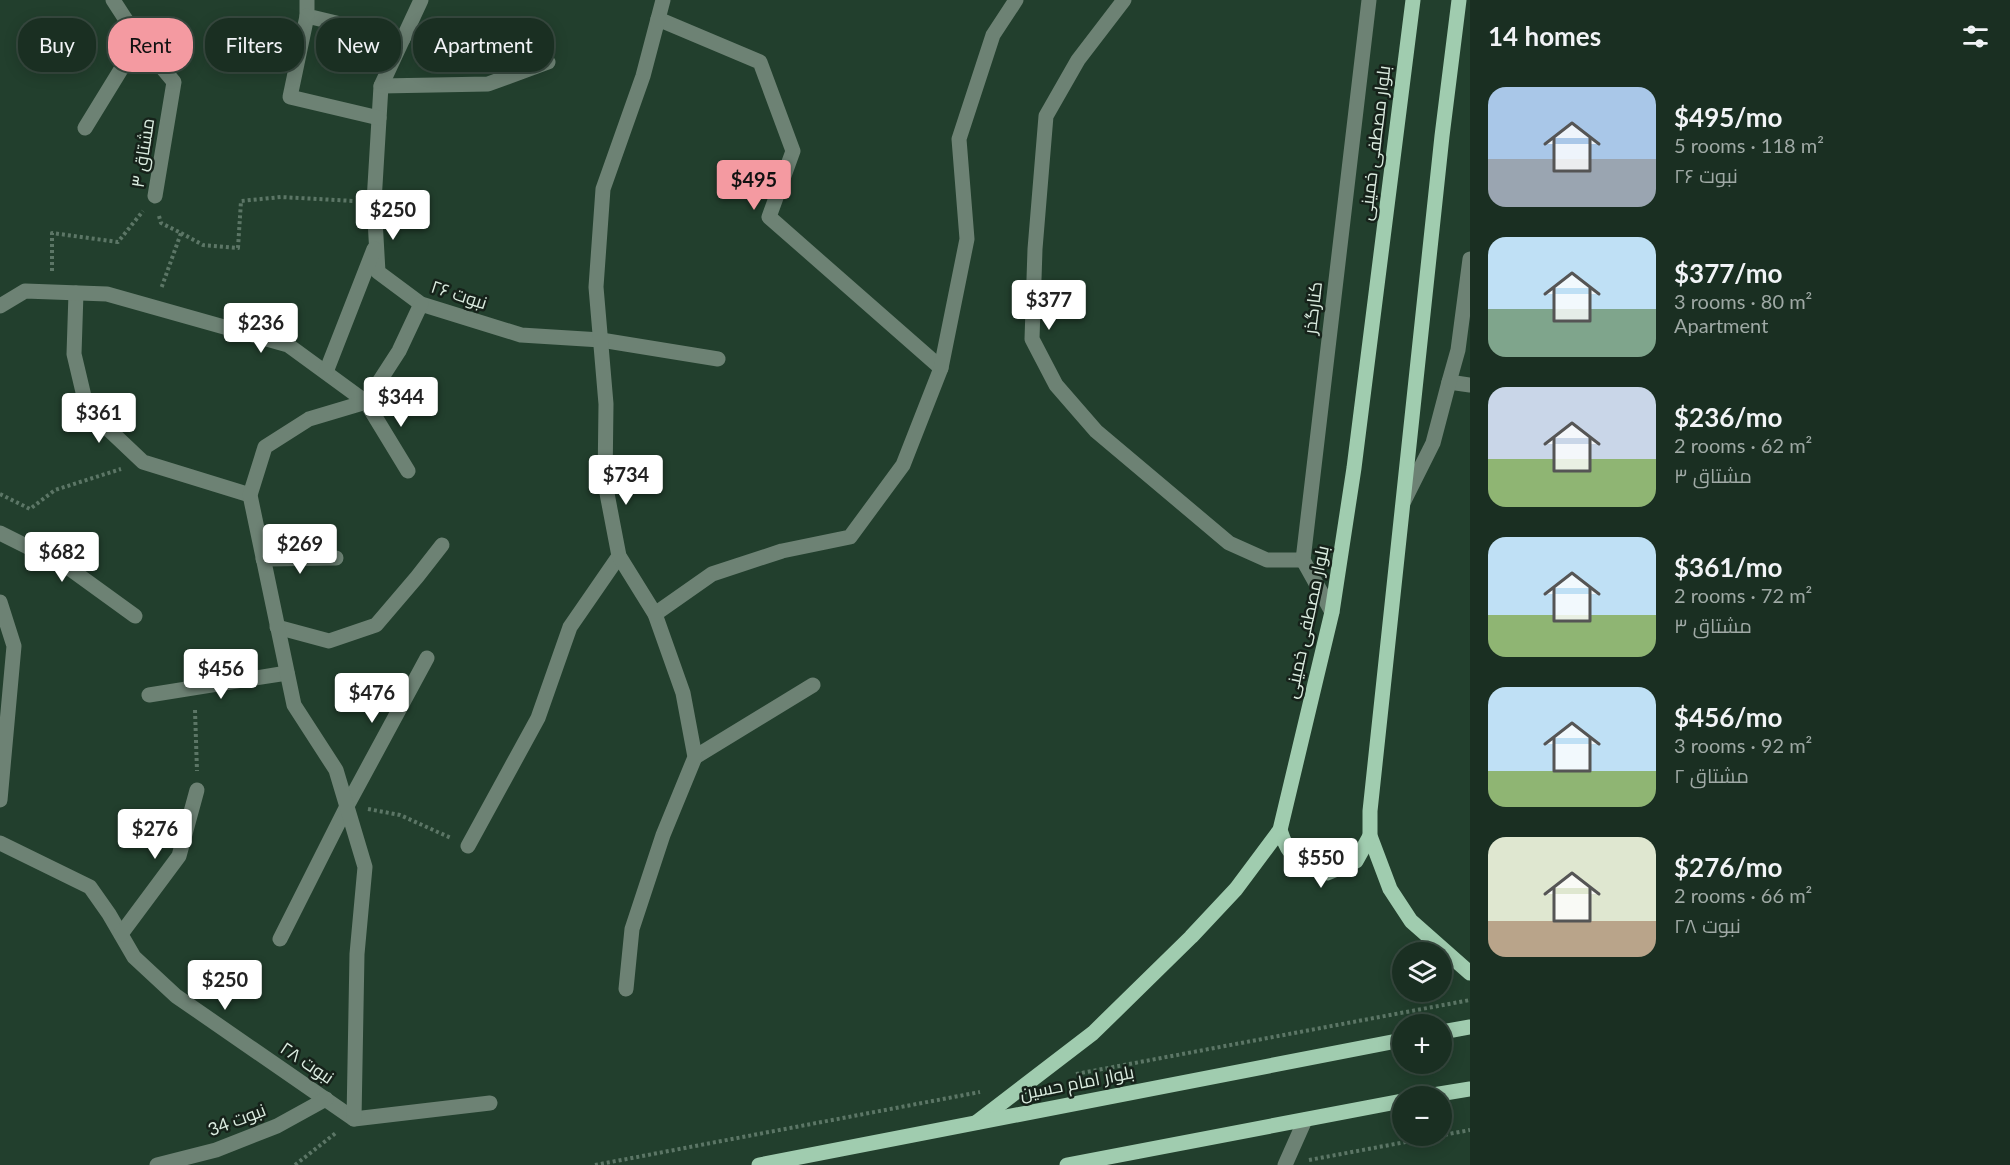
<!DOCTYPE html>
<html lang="en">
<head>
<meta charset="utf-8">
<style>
	:root { --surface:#1a2f22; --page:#273b2f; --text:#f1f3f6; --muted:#9fa9a5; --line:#384a40; --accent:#f49aa1 }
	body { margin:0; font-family:Lato,Cairo,sans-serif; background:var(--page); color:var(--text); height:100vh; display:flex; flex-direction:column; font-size:22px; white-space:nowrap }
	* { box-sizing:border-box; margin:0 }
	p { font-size:20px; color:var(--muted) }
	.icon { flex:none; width:33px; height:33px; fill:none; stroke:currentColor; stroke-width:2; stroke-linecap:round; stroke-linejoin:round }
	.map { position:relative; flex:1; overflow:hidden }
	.sheet { display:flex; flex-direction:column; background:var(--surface); width:540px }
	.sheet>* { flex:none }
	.guide { position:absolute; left:18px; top:18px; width:570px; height:54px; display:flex; gap:12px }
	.tools { position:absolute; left:1392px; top:942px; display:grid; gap:12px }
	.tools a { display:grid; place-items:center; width:60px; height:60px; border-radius:50%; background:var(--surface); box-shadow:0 3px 15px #0003,0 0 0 2px var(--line); font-size:30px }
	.price { position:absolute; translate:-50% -51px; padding:0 14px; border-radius:6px; background:#fff; color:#222; font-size:20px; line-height:39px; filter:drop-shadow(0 2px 3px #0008) }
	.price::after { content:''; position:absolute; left:50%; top:36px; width:18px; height:14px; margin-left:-9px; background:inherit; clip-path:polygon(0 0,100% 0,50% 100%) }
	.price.current { background:var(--accent); color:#111 }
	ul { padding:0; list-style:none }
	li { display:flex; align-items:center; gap:18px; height:150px; padding:0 18px }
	li span { display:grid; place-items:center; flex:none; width:168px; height:120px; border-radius:18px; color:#555 }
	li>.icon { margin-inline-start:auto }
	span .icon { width:72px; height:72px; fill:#fffc; stroke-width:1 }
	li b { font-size:26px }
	h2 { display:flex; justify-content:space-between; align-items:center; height:72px; padding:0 18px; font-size:26px }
	.chip { padding:0 21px; border-radius:24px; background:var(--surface); box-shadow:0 3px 15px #0003,0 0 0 2px var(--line); font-size:21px; line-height:54px }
	.chip.current { background:var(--accent); color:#111 }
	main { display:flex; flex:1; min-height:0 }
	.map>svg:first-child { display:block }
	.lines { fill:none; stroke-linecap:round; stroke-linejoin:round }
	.path { stroke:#5c7666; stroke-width:4; stroke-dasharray:3 3; stroke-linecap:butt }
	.minor { stroke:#6d8274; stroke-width:15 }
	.major { stroke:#a0ccaf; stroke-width:15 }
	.labels { text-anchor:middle; stroke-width:5; stroke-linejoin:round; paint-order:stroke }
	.street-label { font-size:18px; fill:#dbece0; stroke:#16221a }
</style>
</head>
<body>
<main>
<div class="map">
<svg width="1470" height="1165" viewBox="0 0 1470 1165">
	<rect width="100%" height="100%" fill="#223f2d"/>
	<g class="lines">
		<g class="path">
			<polyline points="159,216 161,223 181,233 161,289"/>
			<polyline points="181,233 203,245 238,248 241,201 281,197 354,201"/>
			<polyline points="52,271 52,233 118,242 143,211"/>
			<polyline points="0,494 30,509 55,490 121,469"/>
			<polyline points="195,710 197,771"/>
			<polyline points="368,809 400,815 451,838"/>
			<polyline points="1076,1074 1470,1000"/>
			<polyline points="1309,1160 1470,1130"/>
			<polyline points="295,1165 337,1132"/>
			<polyline points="595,1165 980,1092"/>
		</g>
		<g class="minor">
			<polyline points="113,0 139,40 174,82 155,196"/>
			<polyline points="307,0 307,16 403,39"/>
			<polyline points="421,0 381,86 374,202 378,272 421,304 521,335 601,340 718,359"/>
			<polyline points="1124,0 1078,60 1046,116 1035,249 1032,339 1056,385 1096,431 1229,543 1267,560 1303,560"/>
			<polyline points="307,16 290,97 379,118"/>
			<polyline points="658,19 760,62 793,151 769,217 941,368"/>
			<polyline points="381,86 488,84 548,62"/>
			<polyline points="85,128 139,40"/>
			<polyline points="76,293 74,354 87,409 143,462 250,495"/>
			<polyline points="0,306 25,291 107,294 288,345 366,402 408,471"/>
			<polyline points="326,372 374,249"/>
			<polyline points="1449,382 1470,385"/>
			<polyline points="1404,501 1433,443 1449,382 1458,350 1470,259"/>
			<polyline points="0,533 66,566 135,616"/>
			<polyline points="263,559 336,558"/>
			<polyline points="0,602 14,646 0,800"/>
			<polyline points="1332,612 1303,560 1369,0"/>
			<polyline points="655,614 712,574 782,551 850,537 903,465 941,368 967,239 959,139 993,35 1016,0"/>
			<polyline points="277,627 329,641 376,625 417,577 442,545"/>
			<polyline points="149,695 287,673"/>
			<polyline points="695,757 813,685"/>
			<polyline points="0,843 90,887 109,914 134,957 176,996 354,1119 490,1103"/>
			<polyline points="468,846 538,718 570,627 619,556"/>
			<polyline points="121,934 179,856 197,790"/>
			<polyline points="280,939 347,806 427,658"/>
			<polyline points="626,989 632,929 663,835 695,757 683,693 655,614 619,556 605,483 606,404 596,287 603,189 643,76 663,0"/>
			<polyline points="354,1119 357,954 365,867 336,770 294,705 250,495 265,447 309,419 366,402 399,351 421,304"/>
			<polyline points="157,1165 216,1150 277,1126 326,1099"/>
			<polyline points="1285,1165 1305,1120"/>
		</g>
		<g class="major">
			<polyline points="1459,0 1442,136 1370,811 1370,836 1390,889 1411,921 1470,973"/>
			<path d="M1280 830C1289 859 1299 863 1327 873L1356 861 1370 836"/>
			<polyline points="1442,1032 1470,1027"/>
			<polyline points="1427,1096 1470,1089"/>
			<polyline points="977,1122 1093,1033 1191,937 1236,889 1280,830 1332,612 1354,468 1413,0"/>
			<polyline points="759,1165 1402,1040"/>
			<polyline points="1067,1165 1402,1101"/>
		</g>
	</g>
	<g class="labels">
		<g class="street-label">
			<text transform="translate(1375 143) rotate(-83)" y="6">بلوار مصطفی خمینی</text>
			<text transform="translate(143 153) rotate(-81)" y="6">مشتاق ۳</text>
			<text transform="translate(459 295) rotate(18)" y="6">نبوت ۲۶</text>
			<text transform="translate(1313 308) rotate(-83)" y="6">کنارگذر</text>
			<text transform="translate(1307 622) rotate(-78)" y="6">بلوار مصطفی خمینی</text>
			<text transform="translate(307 1063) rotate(34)" y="6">نبوت ۲۸</text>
			<text transform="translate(1077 1083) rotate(-11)" y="6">بلوار امام حسین</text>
			<text transform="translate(237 1120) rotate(-21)" y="6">نبوت 34</text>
		</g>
	</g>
</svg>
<div class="tools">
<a><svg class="icon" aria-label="layers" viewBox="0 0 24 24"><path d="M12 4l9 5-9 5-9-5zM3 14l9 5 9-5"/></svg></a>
<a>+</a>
<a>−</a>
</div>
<b class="price current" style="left:754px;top:211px">$495</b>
<b class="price" style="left:393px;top:241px">$250</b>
<b class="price" style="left:1049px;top:331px">$377</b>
<b class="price" style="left:261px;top:354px">$236</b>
<b class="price" style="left:401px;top:428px">$344</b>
<b class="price" style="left:99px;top:444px">$361</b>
<b class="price" style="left:626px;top:506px">$734</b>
<b class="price" style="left:300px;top:575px">$269</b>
<b class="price" style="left:62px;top:583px">$682</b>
<b class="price" style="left:221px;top:700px">$456</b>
<b class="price" style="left:372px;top:724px">$476</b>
<b class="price" style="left:155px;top:860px">$276</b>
<b class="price" style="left:1321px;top:889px">$550</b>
<b class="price" style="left:225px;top:1011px">$250</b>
<div class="guide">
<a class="chip">Buy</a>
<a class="chip current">Rent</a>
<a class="chip">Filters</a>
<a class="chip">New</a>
<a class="chip">Apartment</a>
</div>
</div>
<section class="sheet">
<h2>14 homes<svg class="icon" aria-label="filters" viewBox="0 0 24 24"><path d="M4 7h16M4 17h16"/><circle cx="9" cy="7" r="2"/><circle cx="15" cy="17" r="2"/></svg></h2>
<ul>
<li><span style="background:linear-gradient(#a9c7e8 60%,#9aa5b1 0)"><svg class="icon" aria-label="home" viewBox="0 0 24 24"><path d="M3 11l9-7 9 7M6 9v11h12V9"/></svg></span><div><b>$495/mo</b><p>5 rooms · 118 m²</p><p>نبوت ۲۶</p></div></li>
<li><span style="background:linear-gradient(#bfe0f5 60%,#7fa58c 0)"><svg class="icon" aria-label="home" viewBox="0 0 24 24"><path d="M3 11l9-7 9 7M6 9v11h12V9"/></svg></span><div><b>$377/mo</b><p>3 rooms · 80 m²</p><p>Apartment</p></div></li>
<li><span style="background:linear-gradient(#c9d6e8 60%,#8fb573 0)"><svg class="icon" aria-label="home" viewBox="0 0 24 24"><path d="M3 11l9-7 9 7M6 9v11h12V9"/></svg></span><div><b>$236/mo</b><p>2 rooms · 62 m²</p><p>مشتاق ۳</p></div></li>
<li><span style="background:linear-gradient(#bfe0f5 65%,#8fb573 0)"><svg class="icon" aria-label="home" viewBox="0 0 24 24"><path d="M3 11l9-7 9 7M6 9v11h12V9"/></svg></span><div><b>$361/mo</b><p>2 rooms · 72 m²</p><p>مشتاق ۳</p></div></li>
<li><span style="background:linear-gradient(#bfe0f5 70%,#8fb573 0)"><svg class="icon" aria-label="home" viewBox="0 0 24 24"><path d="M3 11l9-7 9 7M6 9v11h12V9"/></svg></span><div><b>$456/mo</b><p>3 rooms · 92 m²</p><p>مشتاق ۲</p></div></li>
<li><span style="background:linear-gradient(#dfe7d0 70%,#b9a48a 0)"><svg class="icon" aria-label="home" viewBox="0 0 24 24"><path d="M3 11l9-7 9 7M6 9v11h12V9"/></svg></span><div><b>$276/mo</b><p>2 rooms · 66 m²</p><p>نبوت ۲۸</p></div></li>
</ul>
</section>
</main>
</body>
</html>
